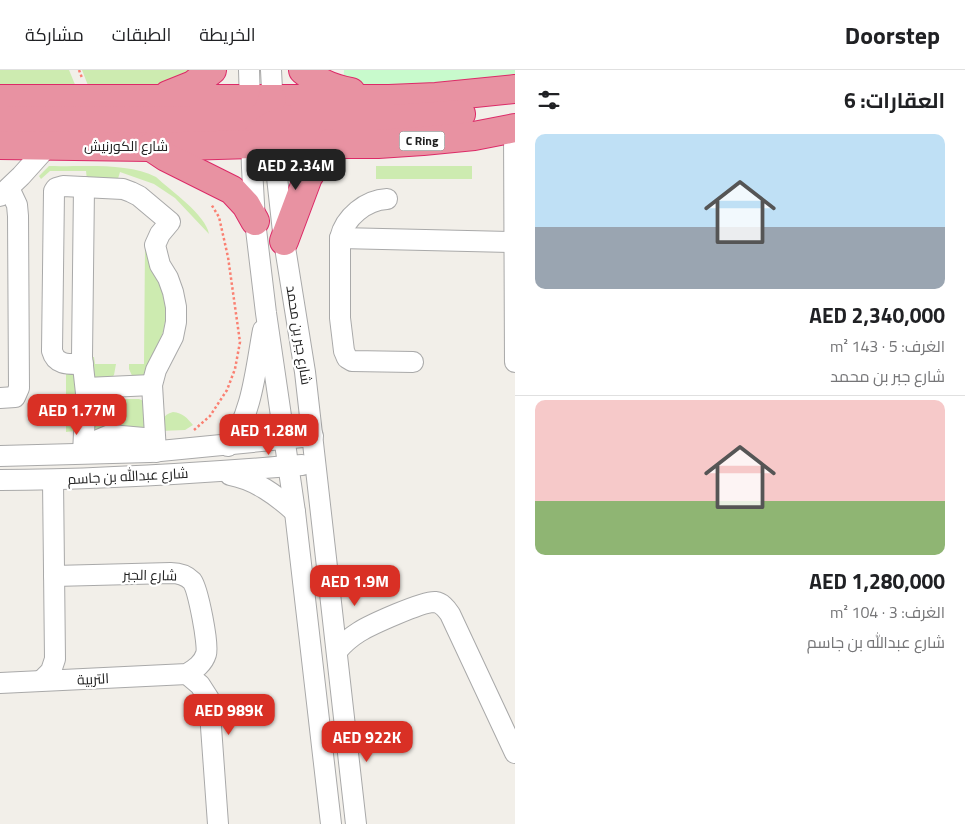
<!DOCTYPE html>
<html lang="ar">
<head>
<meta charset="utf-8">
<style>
	:root { --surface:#fff; --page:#f6f6f6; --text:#202124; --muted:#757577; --line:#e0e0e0; --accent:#d93025 }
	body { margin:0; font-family:"Titillium Web",Cairo,sans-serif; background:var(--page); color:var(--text); direction:rtl; height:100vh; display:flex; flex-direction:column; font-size:19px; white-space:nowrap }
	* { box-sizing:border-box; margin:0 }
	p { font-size:16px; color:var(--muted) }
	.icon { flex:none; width:28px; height:28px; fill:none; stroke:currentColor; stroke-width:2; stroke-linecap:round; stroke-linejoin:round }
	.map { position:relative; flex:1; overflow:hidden; direction:ltr }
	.side { display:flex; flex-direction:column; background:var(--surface); width:450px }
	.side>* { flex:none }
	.price { position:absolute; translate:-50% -42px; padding:0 11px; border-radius:10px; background:var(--accent); color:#fff; font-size:16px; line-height:32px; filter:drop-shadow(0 1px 2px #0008) }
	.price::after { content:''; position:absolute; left:50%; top:30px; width:15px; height:11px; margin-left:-8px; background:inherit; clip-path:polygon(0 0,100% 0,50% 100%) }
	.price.active { background:#222; color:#fff }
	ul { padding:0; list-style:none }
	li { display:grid; align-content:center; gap:10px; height:265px; padding:0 20px }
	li+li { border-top:1px solid var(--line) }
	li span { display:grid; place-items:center; height:155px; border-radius:10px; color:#555 }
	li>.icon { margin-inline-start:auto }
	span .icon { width:90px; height:90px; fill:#fffc; stroke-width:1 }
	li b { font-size:21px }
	h2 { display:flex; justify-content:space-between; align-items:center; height:60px; padding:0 20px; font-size:21px }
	header { display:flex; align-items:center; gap:30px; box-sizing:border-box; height:70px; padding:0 25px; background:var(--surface); border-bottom:1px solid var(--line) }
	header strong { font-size:24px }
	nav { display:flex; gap:28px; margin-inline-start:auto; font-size:18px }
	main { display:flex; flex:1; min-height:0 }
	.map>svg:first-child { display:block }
	.grass { fill:#cdebb0 }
	.park { fill:#c8facc }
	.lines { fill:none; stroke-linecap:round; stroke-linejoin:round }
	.minor-casing { stroke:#a9a9a9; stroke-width:22 }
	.highway-casing { stroke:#dc2a67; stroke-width:30 }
	.path { stroke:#fa8072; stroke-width:2.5; stroke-dasharray:2.5 2.5; stroke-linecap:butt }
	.minor { stroke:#fff; stroke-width:20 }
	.highway { stroke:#e892a2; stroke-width:28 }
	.labels { text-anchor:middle; stroke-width:4.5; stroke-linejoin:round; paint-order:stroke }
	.shield { fill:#fff; stroke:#646464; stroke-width:1 }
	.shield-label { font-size:12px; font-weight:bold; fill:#222 }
	.street-label { font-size:14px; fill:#222; stroke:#fff }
</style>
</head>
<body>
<header>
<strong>Doorstep</strong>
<nav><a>الخريطة</a><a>الطبقات</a><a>مشاركة</a></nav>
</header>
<main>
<section class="side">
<h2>العقارات: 6<svg class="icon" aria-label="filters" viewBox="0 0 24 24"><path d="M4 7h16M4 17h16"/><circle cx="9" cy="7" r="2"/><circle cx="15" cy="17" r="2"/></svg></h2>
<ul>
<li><span style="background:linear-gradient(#bfe0f5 60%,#9aa5b1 0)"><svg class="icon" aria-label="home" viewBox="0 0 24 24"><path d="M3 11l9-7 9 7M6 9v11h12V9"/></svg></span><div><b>AED 2,340,000</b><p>الغرف: 5 · 143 m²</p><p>شارع جبر بن محمد</p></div></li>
<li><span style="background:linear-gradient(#f6c9c9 65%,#8fb573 0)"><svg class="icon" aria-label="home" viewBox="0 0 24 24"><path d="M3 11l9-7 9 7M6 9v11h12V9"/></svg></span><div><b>AED 1,280,000</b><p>الغرف: 3 · 104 m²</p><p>شارع عبدالله بن جاسم</p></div></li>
</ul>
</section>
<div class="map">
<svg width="515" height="754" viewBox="0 0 515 754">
	<rect width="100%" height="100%" fill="#f2efe9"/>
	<g class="grass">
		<polygon points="0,0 69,0 76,17 0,18"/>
		<polygon points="82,0 195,0 171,16 89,18"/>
		<path d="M49 96C82 97 128 92 156 107 170 120 206 145 209 164L175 128 154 114 120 102 117 112 87 110 86 101H50L41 109 39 106Z"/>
		<rect x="376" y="96" width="96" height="13"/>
		<path d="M145 176C147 182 148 189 150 194 153 202 158 208 161 215 174 254 158 275 142 310H134L129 299V294H144Z"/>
		<polygon points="89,287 94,287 95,294 116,294 114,305 107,312 93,309"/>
		<polygon points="66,304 77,304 75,361 66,362"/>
		<polygon points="100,329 139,329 144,331 147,365 92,368 93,333"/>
		<path d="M173 342C183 343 187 348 193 355L185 360 160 361C162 351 162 345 173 342Z"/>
	</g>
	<polygon class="park" points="344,0 515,0 515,4 484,10 384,18 343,15"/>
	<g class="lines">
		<g class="minor-casing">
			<g id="minor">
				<polyline points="249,0 252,98 255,151 266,243 295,442 331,754"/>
				<polyline points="271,0 276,98 284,171 305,302 356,754"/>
				<polyline points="514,59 515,292"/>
				<polyline points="0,126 21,106 48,76"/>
				<path d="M387 129C366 130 345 147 340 168V248L344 281 347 288 352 291 413 292"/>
				<polyline points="340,168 514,172"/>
				<path d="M83 294C70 294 56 296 52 281L54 121 56 118 63 116 123 119 131 122 139 126 170 152 160 164 155 175 160 195 168 208 173 222 176 237V252L173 267 156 300 152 315 156 382"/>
				<polyline points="86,318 152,315"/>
				<polyline points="0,328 15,327 19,318 18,146 17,135 9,118"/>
				<polyline points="84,376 110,365 155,369"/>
				<path d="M228 376C252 347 256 297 263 260"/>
				<polyline points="83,383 86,323 82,287 84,117"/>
				<polyline points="0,386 150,382 313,366"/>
				<path d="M230 405C256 410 276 425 295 442"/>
				<path d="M0 410C101 410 202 403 302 395"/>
				<path d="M338 580C344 573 351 567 359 562 370 555 423 531 435 532 442 533 446 538 450 544L515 683"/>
				<polyline points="187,604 200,615 209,629 218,754"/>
				<polyline points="42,610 51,601 55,589 53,410"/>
				<path d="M0 613 187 604C195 599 203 594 206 584 209 575 198 519 192 511 186 505 179 503 171 503L54 506"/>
			</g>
		</g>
		<g class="highway-casing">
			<g id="highway">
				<path d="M303 0C317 12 333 19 351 22"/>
				<polyline points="168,25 193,15 212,0"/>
				<polyline points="0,29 389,29 436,27 515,19"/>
				<polyline points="0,51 257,50 267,44 272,29"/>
				<polyline points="254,71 261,63 273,55 291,49 395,49 461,44"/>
				<polyline points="0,75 149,77 252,74 378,74 423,71 474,66 515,58"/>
				<polyline points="151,77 166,87 232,120 246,135 255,151"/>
				<polyline points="284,171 308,107 330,73"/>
			</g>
		</g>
		<g class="path">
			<polyline points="79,0 82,8"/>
			<polyline points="194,360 210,346 227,320 235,299 240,272 228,187 219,147 211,134"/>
		</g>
		<use href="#minor" class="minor"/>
		<use href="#highway" class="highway"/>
	</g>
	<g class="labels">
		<rect class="shield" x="399.5" y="61.5" width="45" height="19" rx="4"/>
		<g class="shield-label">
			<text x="422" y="75">C Ring</text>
		</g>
		<g class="street-label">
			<text x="126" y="81">شارع الكورنيش</text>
			<text transform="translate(299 265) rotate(81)" y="5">شارع جبر بن محمد</text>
			<text transform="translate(128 406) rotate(-3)" y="5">شارع عبدالله بن جاسم</text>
			<text transform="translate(150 505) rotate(1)" y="5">شارع الجبر</text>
			<text transform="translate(93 609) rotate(-3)" y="5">التربية</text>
		</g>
	</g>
</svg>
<b class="price active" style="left:296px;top:121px">AED 2.34M</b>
<b class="price" style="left:77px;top:366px">AED 1.77M</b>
<b class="price" style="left:269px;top:386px">AED 1.28M</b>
<b class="price" style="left:355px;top:537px">AED 1.9M</b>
<b class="price" style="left:229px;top:666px">AED 989K</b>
<b class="price" style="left:367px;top:693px">AED 922K</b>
</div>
</main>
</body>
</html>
